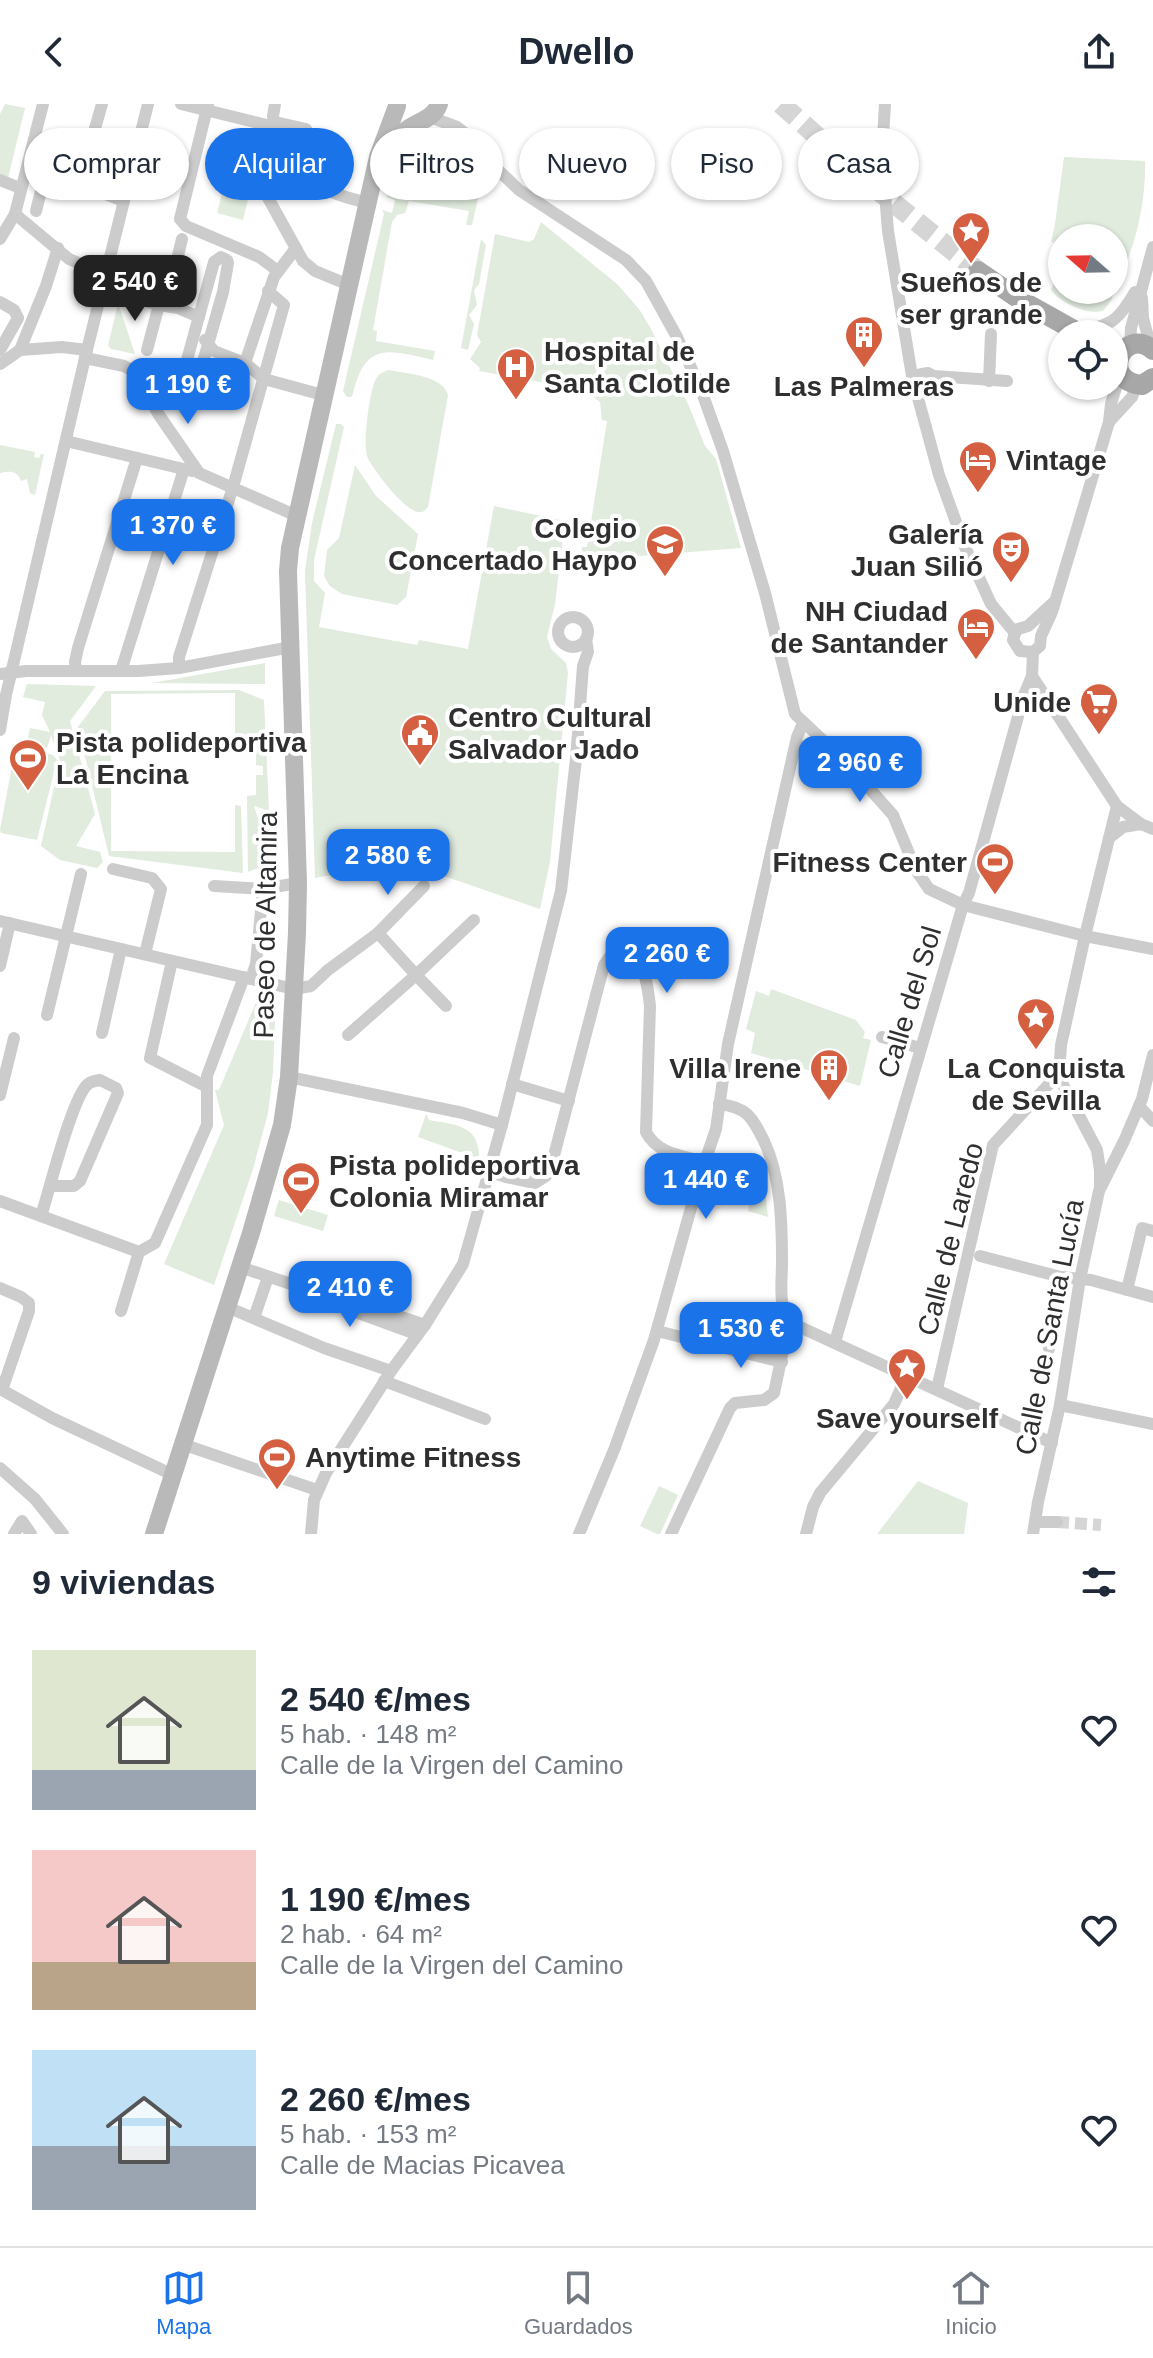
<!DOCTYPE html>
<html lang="es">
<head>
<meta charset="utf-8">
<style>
	:root { --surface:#fff; --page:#f6f6f7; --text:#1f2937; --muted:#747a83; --line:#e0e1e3; --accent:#1a73e8 }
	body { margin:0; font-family:Helvetica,sans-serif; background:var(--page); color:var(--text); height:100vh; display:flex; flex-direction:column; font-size:30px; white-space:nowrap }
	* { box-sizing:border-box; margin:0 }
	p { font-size:26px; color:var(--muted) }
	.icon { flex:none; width:44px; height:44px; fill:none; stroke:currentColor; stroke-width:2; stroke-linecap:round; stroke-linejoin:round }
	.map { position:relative; height:1430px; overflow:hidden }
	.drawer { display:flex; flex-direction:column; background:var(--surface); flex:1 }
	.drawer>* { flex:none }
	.banner { position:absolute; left:24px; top:24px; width:1106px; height:72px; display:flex; gap:16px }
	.needle { width:52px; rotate:290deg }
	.fabs { position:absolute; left:1048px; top:120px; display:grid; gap:16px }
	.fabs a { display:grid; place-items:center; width:80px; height:80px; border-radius:50%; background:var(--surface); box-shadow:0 2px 6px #0004; font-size:40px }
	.price { position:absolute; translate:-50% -68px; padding:0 18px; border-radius:16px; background:var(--accent); color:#fff; font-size:26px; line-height:52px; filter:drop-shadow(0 2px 4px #0008) }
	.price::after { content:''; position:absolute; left:50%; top:48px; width:24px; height:18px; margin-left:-12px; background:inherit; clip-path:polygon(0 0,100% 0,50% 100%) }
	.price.selected { background:#222; color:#fff }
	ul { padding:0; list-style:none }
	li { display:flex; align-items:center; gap:24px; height:200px; padding:0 32px }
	li span { display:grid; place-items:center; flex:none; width:224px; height:160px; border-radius:0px; color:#555 }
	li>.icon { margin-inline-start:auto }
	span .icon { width:96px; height:96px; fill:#fffc; stroke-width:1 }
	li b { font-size:34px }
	h2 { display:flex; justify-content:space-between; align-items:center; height:96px; padding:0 32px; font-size:34px }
	.pill { padding:0 28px; border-radius:36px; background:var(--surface); box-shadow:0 2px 6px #0004; font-size:28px; line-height:72px }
	.pill.selected { background:var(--accent); color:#fff }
	header { display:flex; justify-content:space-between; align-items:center; height:104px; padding:0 32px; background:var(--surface); font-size:36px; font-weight:600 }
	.menu { display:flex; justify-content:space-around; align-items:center; height:112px; border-top:2px solid var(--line); background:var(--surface); font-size:22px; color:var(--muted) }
	.menu a { display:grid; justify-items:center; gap:4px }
	.menu .selected { color:var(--accent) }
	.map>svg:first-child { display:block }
	.green { fill:#e1ebde }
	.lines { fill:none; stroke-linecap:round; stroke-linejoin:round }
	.street-tunnel { stroke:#d5d5d5; stroke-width:12; stroke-dasharray:12 6; stroke-linecap:butt }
	.primary-tunnel { stroke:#d5d5d5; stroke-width:20; stroke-dasharray:20 10; stroke-linecap:butt }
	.street { stroke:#ccc; stroke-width:12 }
	.secondary { stroke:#b9b9b9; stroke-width:18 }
	.primary { stroke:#a7a7a7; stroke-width:20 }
	.labels { text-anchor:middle; stroke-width:8; stroke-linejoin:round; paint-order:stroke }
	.poi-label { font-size:28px; font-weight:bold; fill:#2f2f2f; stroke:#fff; text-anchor:start }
	.street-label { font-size:28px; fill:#2f2f2f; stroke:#fff }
</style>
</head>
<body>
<header><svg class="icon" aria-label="back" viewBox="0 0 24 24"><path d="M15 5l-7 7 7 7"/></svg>Dwello<svg class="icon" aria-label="share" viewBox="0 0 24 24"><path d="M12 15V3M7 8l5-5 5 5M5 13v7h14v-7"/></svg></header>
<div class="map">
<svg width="1153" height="1430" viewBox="0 0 1153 1430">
	<rect width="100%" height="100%" fill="#fff"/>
	<g class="green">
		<polygon points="5,0 25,4 8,74 0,71 0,10"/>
		<polygon points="237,28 263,35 243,116 217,109"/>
		<path d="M421 34C448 32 468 56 482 77L472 121H466L469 107 409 97 405 109 397 111 392 118 373 226 377 227 376 237 435 247 433 256C389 246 365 237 353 290L351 293H347L343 287 384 110 382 106 392 109 395 96 387 93C395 73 399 43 421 34Z"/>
		<path d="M1064 53 1145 57C1146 89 1139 127 1127 157 1123 169 1117 171 1114 185V134H1062V141L1051 138 1055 120Z"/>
		<polygon points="541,118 617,180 639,205 650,223 689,302 705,342 716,355 741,444 613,454 612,458 581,459 582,443 587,443 607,317 602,316 600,298 585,286 479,267 480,264 470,255 481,238 477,231 495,130 529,138 534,135"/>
		<polygon points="481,135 486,141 479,180 474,186 477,201 469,211 474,220 468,246 461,244"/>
		<path d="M1062 157V186H1114L1112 195 1103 207C1086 211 1061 199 1051 186Z"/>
		<polygon points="118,199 135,250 111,245 108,242"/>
		<path d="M389 266C407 270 442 271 448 291L428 403C425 406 424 409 418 408 405 407 372 365 367 352 363 339 369 291 375 277 378 270 382 268 389 266Z"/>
		<polygon points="336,320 341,320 344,323 314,456 314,477 325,489 319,523 417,541 419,536 468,545 494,402 565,417 555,500 547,533 551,545 566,559 568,569 550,758 540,805 403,758 315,774 305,467 312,419"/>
		<path d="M0 341 35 348 34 353 39 354 41 350H44L35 391 30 389 27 375 21 377C17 366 10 367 0 369Z"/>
		<polygon points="355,361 376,392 418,430 406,493 397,501 342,490 330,482 324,472 327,446 339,434"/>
		<polygon points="265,559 265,580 152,579"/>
		<polygon points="27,580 96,582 70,617 95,710 76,742 100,748 103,758 97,764 60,756 41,742 60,656 51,631 47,644 27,639 30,624 50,628 42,611 45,598 23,593"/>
		<polygon points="239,586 264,596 269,707 254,702 271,756 271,771 264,765 258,764 248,768 247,692 256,691 256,671 263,671 263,662 256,661 256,646 235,646 235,589 111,590 111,747 235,748 235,701 241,702 243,769 109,752 78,623 105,587"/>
		<polygon points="19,643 53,651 57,656 37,736 1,729 0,726 15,646"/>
		<polygon points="771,885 856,916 865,928 863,934 871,936 860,982 751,949 755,929 746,925 756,887 769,892"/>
		<polygon points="260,889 276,894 273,968 268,1009 253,1065 214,1181 164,1160 224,1021 215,986 219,986"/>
		<path d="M426 1010 429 1016C457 1021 480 1021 479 1055L418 1033Z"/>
		<polygon points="757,1051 763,1066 768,1113 748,1107"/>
		<polygon points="279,1096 328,1111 323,1127 274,1112"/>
		<polygon points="918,1377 968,1399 964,1430 877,1430"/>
		<polygon points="659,1382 678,1391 660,1430 657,1430 640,1422"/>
	</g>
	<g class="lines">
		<polyline class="street-tunnel" points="1057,1418 1101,1421"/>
		<polyline class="primary-tunnel" points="781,0 870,80 978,167"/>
		<g class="street">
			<polyline points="181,0 275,23"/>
			<polyline points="208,0 180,115 186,122 259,153 278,167"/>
			<polyline points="275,0 273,12 275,23 261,75 262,83 303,157 315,167 349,181"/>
			<polyline points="885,0 882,52 888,127 912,272 939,371 965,443 991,500 1015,529"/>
			<polyline points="430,13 457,23 471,34 494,62 519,86 626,156 646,177 677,233 700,283 723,347 765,489 795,610 845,657 893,711 916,766 929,785 963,801 1085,832 1153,845"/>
			<path d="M275 18 306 25C314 41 316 77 329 86 339 93 356 95 367 99"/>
			<polyline points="0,76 20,84"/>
			<polyline points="79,80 102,0"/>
			<polyline points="36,107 45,71 79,80 123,97"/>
			<polyline points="15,110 69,155 93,165 106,168"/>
			<polyline points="0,135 15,110 43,0"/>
			<polygon points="221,153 227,156 228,159 223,188 197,279 187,281 182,274 214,158"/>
			<polyline points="103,184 159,201 178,204 199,213"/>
			<polyline points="1142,194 1143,214 1151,244"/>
			<polyline points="0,198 14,206 18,214 0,246"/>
			<polyline points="166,201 182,135"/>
			<path d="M1079 228C1112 221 1118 217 1135 188"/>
			<polyline points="205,236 214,247 245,259 264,275 323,291"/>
			<polyline points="1130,241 1131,224 1153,143"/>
			<polyline points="20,246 46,182 58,144"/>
			<polyline points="147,246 159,201"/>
			<polyline points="85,254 124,262 135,268 159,311 199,369 297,412"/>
			<polyline points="245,259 274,173 296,144"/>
			<polyline points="0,260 20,246 62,243 87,246"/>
			<polyline points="912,272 928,269 934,272 1007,277"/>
			<polyline points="989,277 991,230"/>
			<polyline points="1109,318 1132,293 1137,281"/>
			<polyline points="66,337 192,367"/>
			<circle cx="573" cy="528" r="15"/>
			<polyline points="1015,529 1018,525 1028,522 1053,499"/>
			<polyline points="1015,529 1013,536 1020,547 1033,548"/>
			<polyline points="1033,548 1040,542 1041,532 1052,508 1109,318 1111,300 1120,270"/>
			<polyline points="1033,548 1032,572 1117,702 1141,720 1153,725"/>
			<polyline points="179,564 179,553 233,383 284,201 268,187"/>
			<polyline points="76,567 75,558 78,544 137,354"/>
			<polyline points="121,567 184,365"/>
			<polyline points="0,570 26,567 138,567 179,564 291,543"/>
			<polyline points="0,626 6,591 85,254 148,0"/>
			<polyline points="1109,734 1123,723 1141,720"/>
			<polyline points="113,765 152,774 161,785 145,850"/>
			<polyline points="214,782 263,785 298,779"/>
			<polyline points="0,817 294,885 311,882 328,866 378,829 416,871 348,931"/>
			<polyline points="378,829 424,782"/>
			<polyline points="172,857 150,954 205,982"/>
			<polyline points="0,862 10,819"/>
			<polyline points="251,875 256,860 263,785"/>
			<polyline points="446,902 416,871 474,816"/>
			<polyline points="47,911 81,770"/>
			<polyline points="102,929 121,845"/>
			<polyline points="882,933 920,944"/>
			<polyline points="289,973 463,1009 502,1021"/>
			<polyline points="512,980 569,997"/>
			<polyline points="0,991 14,934"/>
			<path d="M719 1000C747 1003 752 1013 764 1037 781 1073 782 1118 782 1158 782 1180 778 1199 789 1218"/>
			<polyline points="1139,1002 1153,1017"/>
			<path d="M489 1067 506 1073 535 1079 546 1072 551 1063 604 861 610 852C644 842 647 877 650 902L646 1028C657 1050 683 1052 705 1058"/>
			<polyline points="1100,1082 1100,1066 1097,1046 1059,973 1061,941 1085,832 1117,702"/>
			<polyline points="0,1097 139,1148"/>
			<path d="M41 1112C49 1088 72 993 88 980 92 977 95 977 100 976L116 984 118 989 80 1077 74 1082H50"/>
			<polyline points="980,1152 1061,1173 1091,1176 1153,1193"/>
			<polyline points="240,1163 303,1184 315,1184 425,1221"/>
			<polyline points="0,1184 21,1193 29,1199 29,1207 2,1286 52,1314 171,1370"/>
			<polyline points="1127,1186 1142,1124 1153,1127"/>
			<polyline points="334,1200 416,1230"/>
			<polyline points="227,1203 324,1244 391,1267"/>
			<polyline points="121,1207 139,1148 155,1139 207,1021 207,972 244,873"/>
			<polyline points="254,1214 268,1173"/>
			<polyline points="789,1218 1052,1339"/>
			<polyline points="657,1227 782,1258"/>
			<polyline points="835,1238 963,801 969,789 1024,591 1032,572"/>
			<polyline points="1049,1245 1061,1173"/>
			<polyline points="384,1277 485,1315"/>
			<polyline points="937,1285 993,1041 1050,979 1059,973"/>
			<polyline points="1060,1301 1153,1320"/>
			<polyline points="182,1340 317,1386"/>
			<polyline points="0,1364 35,1395 63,1430"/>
			<polyline points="1035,1418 1057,1418"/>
			<polyline points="14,1430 22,1417 31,1430"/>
			<polyline points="311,1430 314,1396 326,1369 391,1267 425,1221 463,1160 502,1021 561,787 576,655 583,562 588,548 586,535"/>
			<polyline points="579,1430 614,1346 654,1236 700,1072 716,1025 728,940 797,633 803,619"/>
			<polyline points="671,1430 730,1304 735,1299 764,1296 774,1289 789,1218"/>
			<polyline points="806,1430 813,1403 820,1389 894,1300 907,1271"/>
			<polyline points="1033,1430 1038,1398 1060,1301 1080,1175 1099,1087 1124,1037 1142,995 1153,951"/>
		</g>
		<g class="secondary">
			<path d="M384 55C390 46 396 36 404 28 415 17 433 17 439 0"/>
			<polyline points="154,1430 251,1129 282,1021 289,973 297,829 298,779 288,467 290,444 378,53 397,2"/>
		</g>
		<g class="primary">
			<polyline points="978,167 1022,197 1081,230"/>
			<path d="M1153 246C1123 221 1098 277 1142 281L1153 274"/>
		</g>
	</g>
	<defs>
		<g id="sight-pin" transform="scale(2)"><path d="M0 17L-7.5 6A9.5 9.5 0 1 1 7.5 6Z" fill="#d56041" stroke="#fff"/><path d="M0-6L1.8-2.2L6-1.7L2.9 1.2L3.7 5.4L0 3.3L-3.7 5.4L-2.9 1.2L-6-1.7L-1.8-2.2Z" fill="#fff"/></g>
		<g id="building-pin" transform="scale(2)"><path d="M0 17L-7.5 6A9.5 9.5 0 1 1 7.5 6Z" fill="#d56041" stroke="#fff"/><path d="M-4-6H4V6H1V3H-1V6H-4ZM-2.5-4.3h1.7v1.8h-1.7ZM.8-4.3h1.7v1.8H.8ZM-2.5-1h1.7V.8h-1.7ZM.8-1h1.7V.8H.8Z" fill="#fff"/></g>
		<g id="hospital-pin" transform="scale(2)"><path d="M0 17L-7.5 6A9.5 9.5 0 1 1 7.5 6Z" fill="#d56041" stroke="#fff"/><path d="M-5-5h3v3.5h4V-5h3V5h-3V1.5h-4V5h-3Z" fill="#fff"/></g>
		<g id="hotel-pin" transform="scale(2)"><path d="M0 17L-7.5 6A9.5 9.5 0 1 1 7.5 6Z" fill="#d56041" stroke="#fff"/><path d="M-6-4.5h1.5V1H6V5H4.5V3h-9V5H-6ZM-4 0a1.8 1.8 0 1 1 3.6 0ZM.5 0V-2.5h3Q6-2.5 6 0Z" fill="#fff"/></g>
		<g id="school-pin" transform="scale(2)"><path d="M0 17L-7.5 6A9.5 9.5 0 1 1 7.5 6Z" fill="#d56041" stroke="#fff"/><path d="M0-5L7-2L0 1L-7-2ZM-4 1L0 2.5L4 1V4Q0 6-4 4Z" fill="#fff"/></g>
		<g id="theatre-pin" transform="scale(2)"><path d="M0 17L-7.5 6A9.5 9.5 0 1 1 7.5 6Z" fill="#d56041" stroke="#fff"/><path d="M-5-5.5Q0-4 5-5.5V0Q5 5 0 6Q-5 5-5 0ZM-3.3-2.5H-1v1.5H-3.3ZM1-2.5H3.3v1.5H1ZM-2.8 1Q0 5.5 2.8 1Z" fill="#fff"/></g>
		<g id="supermarket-pin" transform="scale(2)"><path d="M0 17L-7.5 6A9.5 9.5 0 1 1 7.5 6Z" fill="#d56041" stroke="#fff"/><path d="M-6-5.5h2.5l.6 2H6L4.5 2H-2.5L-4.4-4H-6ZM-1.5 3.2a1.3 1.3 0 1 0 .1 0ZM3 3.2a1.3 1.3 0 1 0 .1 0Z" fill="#fff"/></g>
		<g id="civic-pin" transform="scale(2)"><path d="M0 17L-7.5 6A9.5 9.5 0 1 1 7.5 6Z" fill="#d56041" stroke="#fff"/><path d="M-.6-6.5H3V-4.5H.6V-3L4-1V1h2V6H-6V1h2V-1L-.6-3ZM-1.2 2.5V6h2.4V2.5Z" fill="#fff"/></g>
		<g id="stadium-pin" transform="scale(2)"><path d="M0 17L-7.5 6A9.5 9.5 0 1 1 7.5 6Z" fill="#d56041" stroke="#fff"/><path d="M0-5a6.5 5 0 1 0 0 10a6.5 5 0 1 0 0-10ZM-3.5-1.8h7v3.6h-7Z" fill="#fff"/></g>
	</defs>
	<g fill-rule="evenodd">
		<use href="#sight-pin" x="971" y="127"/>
		<use href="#building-pin" x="864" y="231"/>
		<use href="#hospital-pin" x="516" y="263"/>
		<use href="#hotel-pin" x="978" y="356"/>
		<use href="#school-pin" x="665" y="440"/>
		<use href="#theatre-pin" x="1011" y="446"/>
		<use href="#hotel-pin" x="976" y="523"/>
		<use href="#supermarket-pin" x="1099" y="598"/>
		<use href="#civic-pin" x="420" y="629"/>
		<use href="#stadium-pin" x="28" y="654"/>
		<use href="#stadium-pin" x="995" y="758"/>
		<use href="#sight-pin" x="1036" y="913"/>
		<use href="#building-pin" x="829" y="964"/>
		<use href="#stadium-pin" x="301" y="1077"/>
		<use href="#sight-pin" x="907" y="1263"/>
		<use href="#stadium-pin" x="277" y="1353"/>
	</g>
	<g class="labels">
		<g class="poi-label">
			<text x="971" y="188" text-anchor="middle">Sueños de<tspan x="971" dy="32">ser grande</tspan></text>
			<text x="544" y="257">Hospital de<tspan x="544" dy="32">Santa Clotilde</tspan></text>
			<text x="864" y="292" text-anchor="middle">Las Palmeras</text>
			<text x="1006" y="366">Vintage</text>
			<text x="637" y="434" text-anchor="end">Colegio<tspan x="637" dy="32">Concertado Haypo</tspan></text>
			<text x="983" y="440" text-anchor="end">Galería<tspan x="983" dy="32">Juan Silió</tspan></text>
			<text x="948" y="517" text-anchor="end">NH Ciudad<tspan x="948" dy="32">de Santander</tspan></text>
			<text x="1071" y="608" text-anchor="end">Unide</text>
			<text x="448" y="623">Centro Cultural<tspan x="448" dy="32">Salvador Jado</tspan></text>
			<text x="56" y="648">Pista polideportiva<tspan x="56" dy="32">La Encina</tspan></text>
			<text x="967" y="768" text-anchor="end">Fitness Center</text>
			<text x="801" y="974" text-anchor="end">Villa Irene</text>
			<text x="1036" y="974" text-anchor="middle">La Conquista<tspan x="1036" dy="32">de Sevilla</tspan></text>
			<text x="329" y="1071">Pista polideportiva<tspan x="329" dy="32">Colonia Miramar</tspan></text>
			<text x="907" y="1324" text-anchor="middle">Save yourself</text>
			<text x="305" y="1363">Anytime Fitness</text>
		</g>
		<g class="street-label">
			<text transform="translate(265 821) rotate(-89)" y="10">Paseo de Altamira</text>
			<text transform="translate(909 898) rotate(-73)" y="10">Calle del Sol</text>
			<text transform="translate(950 1135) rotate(-76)" y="10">Calle de Laredo</text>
			<text transform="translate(1049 1223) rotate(-79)" y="10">Calle de Santa Lucía</text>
		</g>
	</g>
</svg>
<div class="fabs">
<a><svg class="needle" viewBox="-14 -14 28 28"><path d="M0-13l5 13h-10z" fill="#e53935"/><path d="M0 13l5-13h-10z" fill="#747a83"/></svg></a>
<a><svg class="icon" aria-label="locate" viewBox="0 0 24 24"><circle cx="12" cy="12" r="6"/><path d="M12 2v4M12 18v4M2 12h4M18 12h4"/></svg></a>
</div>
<b class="price selected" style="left:135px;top:219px">2 540 €</b>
<b class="price" style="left:188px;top:322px">1 190 €</b>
<b class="price" style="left:173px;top:463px">1 370 €</b>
<b class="price" style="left:860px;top:700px">2 960 €</b>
<b class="price" style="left:388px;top:793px">2 580 €</b>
<b class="price" style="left:667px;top:891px">2 260 €</b>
<b class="price" style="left:706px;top:1117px">1 440 €</b>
<b class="price" style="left:350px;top:1225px">2 410 €</b>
<b class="price" style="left:741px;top:1266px">1 530 €</b>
<div class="banner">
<a class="pill">Comprar</a>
<a class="pill selected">Alquilar</a>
<a class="pill">Filtros</a>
<a class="pill">Nuevo</a>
<a class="pill">Piso</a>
<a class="pill">Casa</a>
</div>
</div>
<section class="drawer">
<h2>9 viviendas<svg class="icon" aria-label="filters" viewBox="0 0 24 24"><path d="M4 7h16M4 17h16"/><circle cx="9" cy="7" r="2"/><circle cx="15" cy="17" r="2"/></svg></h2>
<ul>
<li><span style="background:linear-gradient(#dfe7d0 75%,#9aa5b1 0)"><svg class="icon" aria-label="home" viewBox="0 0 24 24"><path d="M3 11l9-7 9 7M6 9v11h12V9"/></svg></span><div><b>2 540 €/mes</b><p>5 hab. · 148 m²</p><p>Calle de la Virgen del Camino</p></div><svg class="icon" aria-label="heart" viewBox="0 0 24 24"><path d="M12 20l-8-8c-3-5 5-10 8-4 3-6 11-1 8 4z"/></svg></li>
<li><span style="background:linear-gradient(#f6c9c9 70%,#b9a48a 0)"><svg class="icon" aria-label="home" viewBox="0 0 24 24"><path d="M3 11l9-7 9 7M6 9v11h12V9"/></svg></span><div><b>1 190 €/mes</b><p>2 hab. · 64 m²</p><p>Calle de la Virgen del Camino</p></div><svg class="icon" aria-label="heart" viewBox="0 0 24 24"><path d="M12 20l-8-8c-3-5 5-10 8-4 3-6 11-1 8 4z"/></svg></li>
<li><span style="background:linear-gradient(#bfe0f5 60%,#9aa5b1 0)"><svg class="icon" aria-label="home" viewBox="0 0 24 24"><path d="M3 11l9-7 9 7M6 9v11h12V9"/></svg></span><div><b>2 260 €/mes</b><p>5 hab. · 153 m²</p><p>Calle de Macias Picavea</p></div><svg class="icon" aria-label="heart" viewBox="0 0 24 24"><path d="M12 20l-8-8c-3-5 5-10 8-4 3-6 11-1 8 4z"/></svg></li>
</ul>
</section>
<nav class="menu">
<a class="selected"><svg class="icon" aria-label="map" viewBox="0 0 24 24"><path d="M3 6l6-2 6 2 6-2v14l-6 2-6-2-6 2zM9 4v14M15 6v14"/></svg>Mapa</a>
<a><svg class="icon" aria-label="saved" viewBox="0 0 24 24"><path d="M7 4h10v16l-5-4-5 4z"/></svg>Guardados</a>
<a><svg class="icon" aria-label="home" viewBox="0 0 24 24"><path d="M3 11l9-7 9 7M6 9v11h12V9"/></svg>Inicio</a>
</nav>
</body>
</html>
